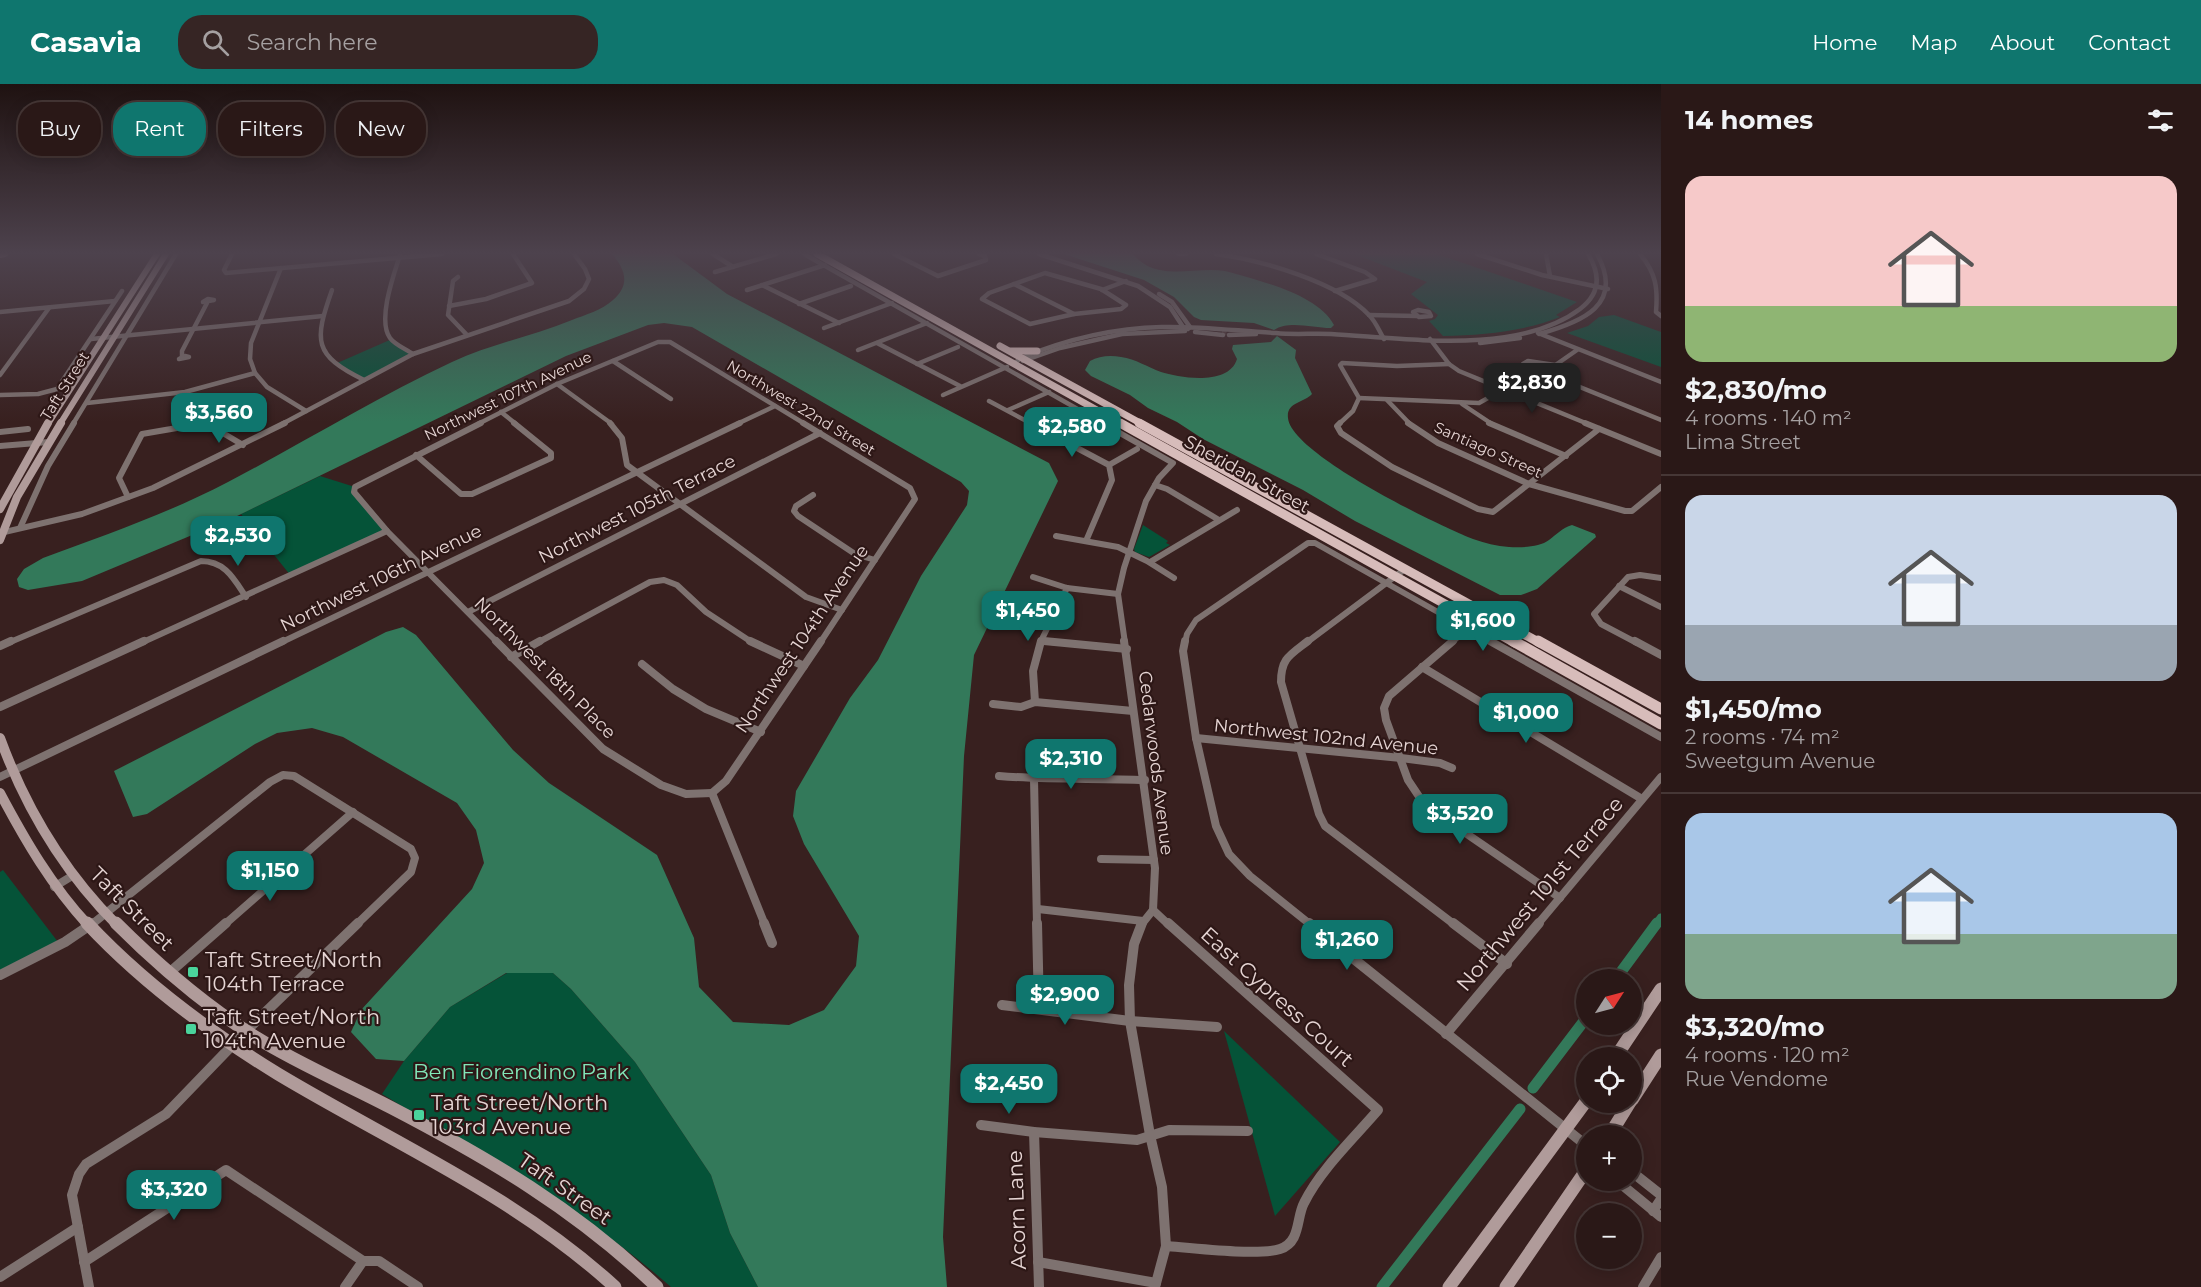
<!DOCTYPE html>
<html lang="en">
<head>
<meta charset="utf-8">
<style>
	:root { --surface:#2a1817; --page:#362524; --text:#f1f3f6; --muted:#a5a0a1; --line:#463736; --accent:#0f766e }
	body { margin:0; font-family:Montserrat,sans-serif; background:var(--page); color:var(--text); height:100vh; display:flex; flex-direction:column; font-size:22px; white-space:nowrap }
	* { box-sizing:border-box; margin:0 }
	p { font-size:20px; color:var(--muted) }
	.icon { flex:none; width:33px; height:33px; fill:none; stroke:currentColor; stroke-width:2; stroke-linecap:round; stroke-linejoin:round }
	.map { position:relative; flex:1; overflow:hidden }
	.side { display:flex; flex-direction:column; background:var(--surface); width:540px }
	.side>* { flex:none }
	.banner { position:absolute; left:18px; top:18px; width:570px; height:54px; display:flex; gap:12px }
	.needle { width:39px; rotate:54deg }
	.controls { position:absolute; left:1576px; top:885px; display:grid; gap:12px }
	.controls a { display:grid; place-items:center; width:66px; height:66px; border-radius:50%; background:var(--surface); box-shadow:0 3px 15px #0003,0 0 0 2px var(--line); font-size:30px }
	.price { position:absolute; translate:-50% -51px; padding:0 14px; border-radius:12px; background:var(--accent); color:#fff; font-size:20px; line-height:39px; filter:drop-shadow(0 2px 3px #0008) }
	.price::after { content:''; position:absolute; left:50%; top:36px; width:18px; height:14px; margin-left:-9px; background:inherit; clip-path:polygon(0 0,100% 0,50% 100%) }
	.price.active { background:#222; color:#fff }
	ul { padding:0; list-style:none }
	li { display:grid; align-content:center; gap:12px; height:318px; padding:0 24px }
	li+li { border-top:2px solid var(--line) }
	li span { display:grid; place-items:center; height:186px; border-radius:18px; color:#555 }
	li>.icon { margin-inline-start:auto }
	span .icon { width:108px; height:108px; fill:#fffc; stroke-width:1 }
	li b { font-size:26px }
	h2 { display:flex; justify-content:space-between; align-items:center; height:72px; padding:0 24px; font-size:26px }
	.chip { padding:0 21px; border-radius:24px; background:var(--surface); box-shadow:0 3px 15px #0003,0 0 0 2px var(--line); font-size:21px; line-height:54px }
	.chip.active { background:var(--accent); color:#fff }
	header { display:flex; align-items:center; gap:36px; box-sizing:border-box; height:84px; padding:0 30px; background:var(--accent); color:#fff }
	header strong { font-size:28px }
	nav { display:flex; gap:33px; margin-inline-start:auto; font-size:21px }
	.search { width:420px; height:54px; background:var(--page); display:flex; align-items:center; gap:15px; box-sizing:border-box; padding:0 21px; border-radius:24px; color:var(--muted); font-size:22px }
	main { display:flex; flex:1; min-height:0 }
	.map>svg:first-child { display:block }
	.green { fill:#055338 }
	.water { fill:#33795a }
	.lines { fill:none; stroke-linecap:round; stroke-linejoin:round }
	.canal-far1 { stroke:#33795a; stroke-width:9 }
	.canal { stroke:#33795a; stroke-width:11 }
	.street-tunnel { stroke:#523b3a; stroke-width:4.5; stroke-dasharray:4.5 2; stroke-linecap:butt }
	.street-far3 { stroke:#7e7270; stroke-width:4.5 }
	.street-far2 { stroke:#7e7270; stroke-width:6 }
	.street-far1 { stroke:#7e7270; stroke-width:8 }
	.street { stroke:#7e7270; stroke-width:10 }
	.secondary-far3 { stroke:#b09b9a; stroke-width:6 }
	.secondary-far2 { stroke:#b09b9a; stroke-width:8 }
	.secondary-far1 { stroke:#b09b9a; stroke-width:10 }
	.secondary { stroke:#b09b9a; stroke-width:13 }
	.primary-far2 { stroke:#d7bcba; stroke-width:7 }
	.primary-far1 { stroke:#d7bcba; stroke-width:9 }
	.primary { stroke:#d7bcba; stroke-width:11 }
	.poi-dot { fill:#4ad49c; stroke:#2d1716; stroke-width:2 }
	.labels { text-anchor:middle; stroke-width:4.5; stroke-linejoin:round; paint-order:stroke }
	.far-street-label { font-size:15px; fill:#e6d5d4; stroke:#2d1716 }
	.street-label { font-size:18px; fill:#e6d5d4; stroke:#2d1716 }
	.near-street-label { font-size:21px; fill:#e6d5d4; stroke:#2d1716 }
	.near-poi-label { font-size:21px; fill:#e6d5d4; stroke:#2d1716; text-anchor:start }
	.near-park-label { font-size:21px; fill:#82e6b8; stroke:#2d1716 }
</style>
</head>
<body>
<header>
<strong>Casavia</strong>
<div class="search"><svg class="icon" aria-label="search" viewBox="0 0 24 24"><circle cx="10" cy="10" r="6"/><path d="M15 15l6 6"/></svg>Search here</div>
<nav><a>Home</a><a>Map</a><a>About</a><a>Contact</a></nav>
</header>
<main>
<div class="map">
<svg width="1661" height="1203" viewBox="0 0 1661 1203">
	<rect width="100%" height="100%" fill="#38201f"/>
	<g class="green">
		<path d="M1354 170H1437L1577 218 1556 231 1560 233C1522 248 1483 251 1443 252L1429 237 1435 235 1438 231 1411 210 1427 198Z"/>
		<polygon points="1614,231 1661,248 1661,283 1567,249 1588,242 1599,233"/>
		<polygon points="392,255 413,270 364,296 335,280"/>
		<polygon points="320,392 355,403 354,408 387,447 291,492 241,430"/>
		<polygon points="1143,441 1168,457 1166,459 1170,461 1149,473 1135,468 1134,465"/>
		<polygon points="3,786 58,858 0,887 0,788"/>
		<path d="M507 889H553L571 905 635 978 711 1091 730 1149 758 1203H671C585 1127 480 1070 382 1010L404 977 450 923Z"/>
		<polygon points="1224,947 1340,1058 1275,1132"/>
	</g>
	<g class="water">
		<path d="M612 170H673L727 210 1049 379 1058 397 974 571 964 672 943 1153 947 1203H758L730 1149 711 1091 635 978 571 905 553 889H506L450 923 404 977 376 975 351 948 361 926 472 805 484 779 476 746 457 719 343 653 312 644 277 649 255 660 147 730 133 733 114 687 386 548 403 543 416 551 513 666 549 699 657 771 694 854 699 903 733 938 789 941 824 926 856 882 859 852 804 760 793 732 796 707 850 614 878 576 921 492 967 421 969 407 961 398 692 243 664 239 648 241 566 272 233 434 82 497 28 506 19 503 17 495 24 485 43 474C105 451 169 429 228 398 303 359 375 314 452 278 491 260 533 252 572 236 585 231 602 226 613 216 631 200 625 185 612 170Z"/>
		<path d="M1064 170H1133C1157 199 1194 182 1225 187 1257 196 1318 210 1334 241L1331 244C1313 244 1289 236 1274 246L1254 239 1201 236 1194 233 1174 213 1144 196Z"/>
		<path d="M1277 252 1296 266 1295 274 1312 310C1304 319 1286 318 1288 334 1291 370 1439 442 1473 455 1484 459 1497 462 1509 463 1521 464 1540 463 1549 456 1557 450 1562 444 1572 441L1595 450 1596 453 1537 505 1521 511H1500L1355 437 1303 406 1203 355 1177 338 1148 324 1130 311 1091 292 1085 286 1090 277C1099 272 1110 271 1121 273 1136 275 1147 283 1161 288 1180 294 1229 302 1237 275L1232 265 1233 261 1271 258Z"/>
	</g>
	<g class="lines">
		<polyline class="canal-far1" points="1656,841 1661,834"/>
		<g class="canal">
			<polyline points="1615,896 1657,839"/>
			<polyline points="1533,1004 1587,933"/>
			<polyline points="1382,1203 1520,1025"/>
		</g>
		<polyline class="street-tunnel" points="1222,249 1227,249"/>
		<g class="street-far3">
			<polyline points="232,170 224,186 226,189 442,170"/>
			<polyline points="713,170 733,183"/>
			<polyline points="804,170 1104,340"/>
			<polyline points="894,170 938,192 986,176 985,172 979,170"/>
			<polyline points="1039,170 1138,202 1170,223 1185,246"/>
			<polyline points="1178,170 1186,170"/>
			<path d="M1216 170C1261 176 1338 198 1369 231 1376 238 1379 247 1384 255"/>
			<polyline points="1316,170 1365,188 1375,195 1335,207"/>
			<polyline points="1477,170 1542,191 1608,205"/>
			<polyline points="1546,170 1550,192"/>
			<path d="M1640 170C1656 189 1658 204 1656 228L1661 232"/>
			<path d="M400 171C394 190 377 236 390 254 395 261 406 265 413 270"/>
			<polyline points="281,184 251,259 250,275 255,289 267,303 306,327"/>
			<polyline points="715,188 776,170"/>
			<polygon points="1045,189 1101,205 1126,221 1121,225 1074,230 1030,240 982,215 989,209"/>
			<polyline points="458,193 453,197 448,231 467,251"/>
			<polyline points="1014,200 1074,230"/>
			<polyline points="762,201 839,239"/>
			<path d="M332 206C314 257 313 271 364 296"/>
			<polyline points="747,206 825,181"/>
			<polyline points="1102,206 1126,197"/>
			<polyline points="1159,210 1172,218 1190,243 1188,245"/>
			<polygon points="208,215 214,216 203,218"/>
			<polyline points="799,220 851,202"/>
			<polyline points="449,222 486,215 532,199 513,170"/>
			<polygon points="1418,226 1429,228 1431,232 1419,233 1413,228"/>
			<polyline points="0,228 115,217"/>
			<polyline points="1369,231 1417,232"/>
			<polyline points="824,244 892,219"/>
			<polyline points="1195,248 1223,251"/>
			<polyline points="1538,249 1661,298"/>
			<path d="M1539 250C1582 238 1625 221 1597 170"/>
			<polyline points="1229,251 1256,250"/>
			<polyline points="91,255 323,232"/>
			<polyline points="1430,255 1449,280 1459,287 1588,340"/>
			<polyline points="877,259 960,302"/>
			<polyline points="1480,259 1520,254"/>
			<polyline points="858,266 927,239"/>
			<polygon points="185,272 189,273 179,275"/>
			<polyline points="182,273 182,267 207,219"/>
			<polyline points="613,277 671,315"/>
			<polyline points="1023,277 1060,264 1122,250 1185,247"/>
			<path d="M1015 279 1021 274C1067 255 1113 244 1162 243 1201 242 1238 247 1276 249 1294 251 1313 249 1331 250 1405 254 1517 272 1580 225 1600 210 1601 191 1588 170"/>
			<polyline points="917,280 958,263"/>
			<polyline points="1555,281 1528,277 1523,280 1661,336"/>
			<polyline points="1544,289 1577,266"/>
			<polyline points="0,291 49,224"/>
			<polyline points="557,300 612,340"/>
			<polyline points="0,311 38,310 57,305 122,207"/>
			<polyline points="943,311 1007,283"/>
			<polyline points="1359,314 1479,319 1504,305"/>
			<polyline points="1387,316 1410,340"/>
			<polyline points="989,317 1032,340"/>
			<polyline points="87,319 185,308 255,289"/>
			<polyline points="1462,320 1492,340"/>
			<polyline points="1008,326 1049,308"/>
			<polyline points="501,328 516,340"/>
			<polyline points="73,340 176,170"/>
			<polyline points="200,340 208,340"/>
			<polyline points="282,340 413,270 569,217 584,205 589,195 585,185 574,170"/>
			<polyline points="478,340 557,300 658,258 670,258 805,340"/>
			<polyline points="737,340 775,322"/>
			<polyline points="1082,340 1088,337"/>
			<polyline points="1339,340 1353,327 1359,314 1340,281 1342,279 1397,282 1449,280"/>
		</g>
		<g class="street-far2">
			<polyline points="481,339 355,403 354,408 387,447 498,559"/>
			<polyline points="610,339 622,354 627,381 806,513 842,526"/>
			<polyline points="803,339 910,404 915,415 820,559"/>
			<polyline points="1030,339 1109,381 1112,396 1086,457"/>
			<polyline points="1102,339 1173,379 1159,394 1146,417 1124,484 1118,510 1125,559"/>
			<polyline points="1340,339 1337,342 1341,349 1392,383 1478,425 1493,428 1599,345"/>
			<polyline points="1408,339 1438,359 1529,400 1625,427 1632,427 1661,403"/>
			<polyline points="1489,339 1566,372"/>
			<polyline points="1585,339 1661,370"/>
			<polyline points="0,348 28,345"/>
			<polyline points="1059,353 1085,339"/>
			<polyline points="0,362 49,358"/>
			<polyline points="416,371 461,410 472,410 551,374 551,369 514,339"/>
			<polyline points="1109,381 1137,365"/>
			<polyline points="1155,401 1167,405 1219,436"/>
			<polyline points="813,411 796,422 794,427 798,432 855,470 875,476"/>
			<polyline points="128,413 119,394 142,350 206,339 243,361"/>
			<polyline points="20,444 48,382 74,339"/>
			<polyline points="0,449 82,430 153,404 285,339"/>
			<polyline points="1056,452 1118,463 1147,477 1174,494"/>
			<polyline points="1150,478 1237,426"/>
			<polyline points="1033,493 1067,504 1118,510"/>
			<polyline points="1619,502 1661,523"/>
			<polyline points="468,528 820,349"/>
			<polyline points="1041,557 1061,559"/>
			<path d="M8 559 201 477C225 477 234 495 246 513"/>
			<polyline points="141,559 387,447"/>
			<polyline points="280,559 740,339"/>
			<polyline points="537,559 650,498 664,496 677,501 706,528 753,559"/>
			<polyline points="1040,559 1067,504"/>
			<polyline points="1185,559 1187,550 1196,536 1308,459 1315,459 1493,559"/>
			<polyline points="1306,559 1405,485"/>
			<polyline points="1451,559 1467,545"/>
			<polyline points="1637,559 1601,540 1594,530 1628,493 1640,491 1661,494"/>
		</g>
		<g class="street-far1">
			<polyline points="496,557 603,665 661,701 686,710 712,709"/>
			<polyline points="750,557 804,582"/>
			<polyline points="1044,557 1127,565"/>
			<polyline points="1124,557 1155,784 1153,826 1141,841"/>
			<polyline points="1185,557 1183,567 1196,654 1216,742 1229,770 1250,792 1311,841"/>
			<path d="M1308 557C1290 571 1281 574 1281 598L1319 730 1325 742 1455 841"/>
			<polyline points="1453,557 1389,612 1384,624 1386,636 1408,696 1422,717 1435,728 1560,814"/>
			<polyline points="1490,557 1661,653"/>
			<polyline points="1635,557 1661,571"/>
			<polyline points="0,562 11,557"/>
			<polyline points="511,573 540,557"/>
			<polyline points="642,580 673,605 706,625 761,648"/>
			<polyline points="1422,583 1642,715"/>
			<polyline points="1035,618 1033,587 1041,557"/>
			<polyline points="993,620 1021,623 1035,618 1133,627"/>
			<polyline points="0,623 144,557"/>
			<polyline points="1196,654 1401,674 1440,679 1452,684"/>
			<path d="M999 692C1048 696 1096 694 1145 696"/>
			<polyline points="0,693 283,557"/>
			<polyline points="1034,695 1037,841"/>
			<polyline points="712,709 765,841"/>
			<polyline points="712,709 726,697 821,557"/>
			<polyline points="1101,775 1154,776"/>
			<polyline points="54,803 72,792"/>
			<polyline points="1038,825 1143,837"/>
			<polyline points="1153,826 1169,841"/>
			<polyline points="91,841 270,698 283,691 294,692 411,765 415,774 411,788 356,841"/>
			<polyline points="224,841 353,728"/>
			<polyline points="1537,841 1661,693"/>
		</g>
		<g class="street">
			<polyline points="764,839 772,859"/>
			<polyline points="1037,839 1039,925"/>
			<polyline points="1142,839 1134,860 1129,901 1130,937 1150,1051 1162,1103 1166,1162 1155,1203"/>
			<polyline points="1309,839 1587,1062"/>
			<polyline points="1453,839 1507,880"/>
			<polyline points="169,889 226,839"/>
			<polyline points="0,891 65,858 93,839"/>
			<polyline points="1002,921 1130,937 1217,943"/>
			<polyline points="1446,950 1539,839"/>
			<polyline points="981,1041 1034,1048 1137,1056 1169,1046 1248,1047"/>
			<polyline points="1034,1048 1039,1203"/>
			<polyline points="1632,1088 1661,1111"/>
			<polyline points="1616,1096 1661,1133"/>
			<polyline points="1653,1127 1661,1115"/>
			<path d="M1166 1162C1191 1164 1259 1172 1280 1165 1301 1158 1296 1134 1304 1119 1320 1086 1354 1054 1378 1026L1168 839"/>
			<polyline points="84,1178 226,1086 363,1177 379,1177 418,1203"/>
			<polyline points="1038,1178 1156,1199"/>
			<polyline points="0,1193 78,1143"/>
			<polyline points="89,1203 72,1111 79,1090 86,1080 166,1030 247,946 358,839"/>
			<polyline points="345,1203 363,1177"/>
			<polyline points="1643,1203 1661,1173"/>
		</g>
		<g class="secondary-far3">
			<polyline points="0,171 5,170"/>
			<polyline points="48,340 157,170"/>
			<polyline points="60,340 166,170"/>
		</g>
		<g class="secondary-far2">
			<polyline points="0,425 48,339"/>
			<polyline points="0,456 17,413 61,339"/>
		</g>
		<g class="secondary-far1">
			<path d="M0 654C26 725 63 787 117 841"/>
			<path d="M0 709C25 756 51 801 88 841"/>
		</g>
		<g class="secondary">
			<path d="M87 839C143 899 208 947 278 990 393 1059 516 1112 615 1203"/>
			<path d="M116 839C158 881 206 922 257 954 299 980 346 1000 390 1023 490 1075 575 1125 657 1203"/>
			<polyline points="1615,974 1661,905"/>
			<polyline points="1632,1016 1661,971"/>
			<polyline points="1609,1052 1630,1018"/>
			<polyline points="1449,1203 1587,1016"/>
			<polyline points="1506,1203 1587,1085"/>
		</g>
		<g class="primary-far2">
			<polyline points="817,170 1122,340"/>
			<polyline points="1000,262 1142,340"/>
			<polyline points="1011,267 1037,267"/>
		</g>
		<g class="primary-far1">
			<polyline points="1120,339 1515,559"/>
			<polyline points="1139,339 1540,559"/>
		</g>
		<g class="primary">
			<polyline points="1513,557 1661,640"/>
			<polyline points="1538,557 1661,625"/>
		</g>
	</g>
	<linearGradient id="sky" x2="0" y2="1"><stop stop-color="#1f1211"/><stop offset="0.5" stop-color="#4d424d"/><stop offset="1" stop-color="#4d424d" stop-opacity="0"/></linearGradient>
	<rect width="1661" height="338" fill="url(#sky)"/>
	<g class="poi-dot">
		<rect x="187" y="882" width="12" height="12" rx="3"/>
		<rect x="185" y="939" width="12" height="12" rx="3"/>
		<rect x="413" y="1025" width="12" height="12" rx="3"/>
	</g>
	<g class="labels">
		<g class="far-street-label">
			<text transform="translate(65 302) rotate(-58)" y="5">Taft Street</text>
			<text transform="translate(508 312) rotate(-26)" y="5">Northwest 107th Avenue</text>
			<text transform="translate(801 324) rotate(31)" y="5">Northwest 22nd Street</text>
			<text transform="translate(1488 366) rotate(24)" y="5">Santiago Street</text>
		</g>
		<g class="street-label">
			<text transform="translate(1247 390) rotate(29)" y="6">Sheridan Street</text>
			<text transform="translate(637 425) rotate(-27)" y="6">Northwest 105th Terrace</text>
			<text transform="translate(381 494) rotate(-26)" y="6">Northwest 106th Avenue</text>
			<text transform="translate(802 555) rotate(-56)" y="6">Northwest 104th Avenue</text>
			<text transform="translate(545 584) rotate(45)" y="6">Northwest 18th Place</text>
			<text transform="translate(1326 653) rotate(6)" y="6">Northwest 102nd Avenue</text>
			<text transform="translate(1156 679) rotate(83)" y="6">Cedarwoods Avenue</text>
		</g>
		<g class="near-street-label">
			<text transform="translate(1540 810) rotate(-50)" y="7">Northwest 101st Terrace</text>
			<text transform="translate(132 825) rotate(45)" y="7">Taft Street</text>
			<text transform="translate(1277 913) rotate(42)" y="7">East Cypress Court</text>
			<text transform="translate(565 1105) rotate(35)" y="7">Taft Street</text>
			<text transform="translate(1017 1126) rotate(-92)" y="7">Acorn Lane</text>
		</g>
		<g class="near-poi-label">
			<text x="205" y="883">Taft Street/North<tspan x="205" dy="24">104th Terrace</tspan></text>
			<text x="203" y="940">Taft Street/North<tspan x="203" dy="24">104th Avenue</tspan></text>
			<text x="431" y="1026">Taft Street/North<tspan x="431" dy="24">103rd Avenue</tspan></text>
		</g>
		<g class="near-park-label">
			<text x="521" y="995">Ben Fiorendino Park</text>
		</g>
	</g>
</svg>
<div class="controls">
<a><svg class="needle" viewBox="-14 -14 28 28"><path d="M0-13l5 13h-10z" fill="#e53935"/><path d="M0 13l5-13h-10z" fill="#a5a0a1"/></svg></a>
<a><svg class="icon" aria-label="locate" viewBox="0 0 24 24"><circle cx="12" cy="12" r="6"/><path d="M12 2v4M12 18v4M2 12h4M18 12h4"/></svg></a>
<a>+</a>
<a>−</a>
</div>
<b class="price active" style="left:1532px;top:330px">$2,830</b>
<b class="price" style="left:219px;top:360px">$3,560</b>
<b class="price" style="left:1072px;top:374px">$2,580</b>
<b class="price" style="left:238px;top:483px">$2,530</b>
<b class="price" style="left:1028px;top:558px">$1,450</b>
<b class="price" style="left:1483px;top:568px">$1,600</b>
<b class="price" style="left:1526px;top:660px">$1,000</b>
<b class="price" style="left:1071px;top:706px">$2,310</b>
<b class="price" style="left:1460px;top:761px">$3,520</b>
<b class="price" style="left:270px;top:818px">$1,150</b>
<b class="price" style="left:1347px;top:887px">$1,260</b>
<b class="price" style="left:1065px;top:942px">$2,900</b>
<b class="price" style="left:1009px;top:1031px">$2,450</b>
<b class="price" style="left:174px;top:1137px">$3,320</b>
<div class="banner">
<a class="chip">Buy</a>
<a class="chip active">Rent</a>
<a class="chip">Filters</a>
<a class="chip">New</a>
</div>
</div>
<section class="side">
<h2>14 homes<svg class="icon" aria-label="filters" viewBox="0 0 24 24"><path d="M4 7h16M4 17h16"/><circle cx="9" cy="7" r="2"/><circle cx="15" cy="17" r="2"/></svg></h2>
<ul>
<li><span style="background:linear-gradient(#f6c9c9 70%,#8fb573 0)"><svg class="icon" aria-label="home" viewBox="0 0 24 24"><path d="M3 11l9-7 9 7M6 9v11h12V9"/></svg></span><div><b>$2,830/mo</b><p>4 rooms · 140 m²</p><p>Lima Street</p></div></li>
<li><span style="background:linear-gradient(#c9d6e8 70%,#9aa5b1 0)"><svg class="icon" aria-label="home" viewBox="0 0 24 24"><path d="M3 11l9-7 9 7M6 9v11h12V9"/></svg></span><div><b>$1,450/mo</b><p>2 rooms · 74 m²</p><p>Sweetgum Avenue</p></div></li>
<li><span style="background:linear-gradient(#a9c7e8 65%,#7fa58c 0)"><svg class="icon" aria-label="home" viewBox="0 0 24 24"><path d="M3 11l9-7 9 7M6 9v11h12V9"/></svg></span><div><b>$3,320/mo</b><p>4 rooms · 120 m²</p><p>Rue Vendome</p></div></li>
</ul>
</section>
</main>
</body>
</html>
